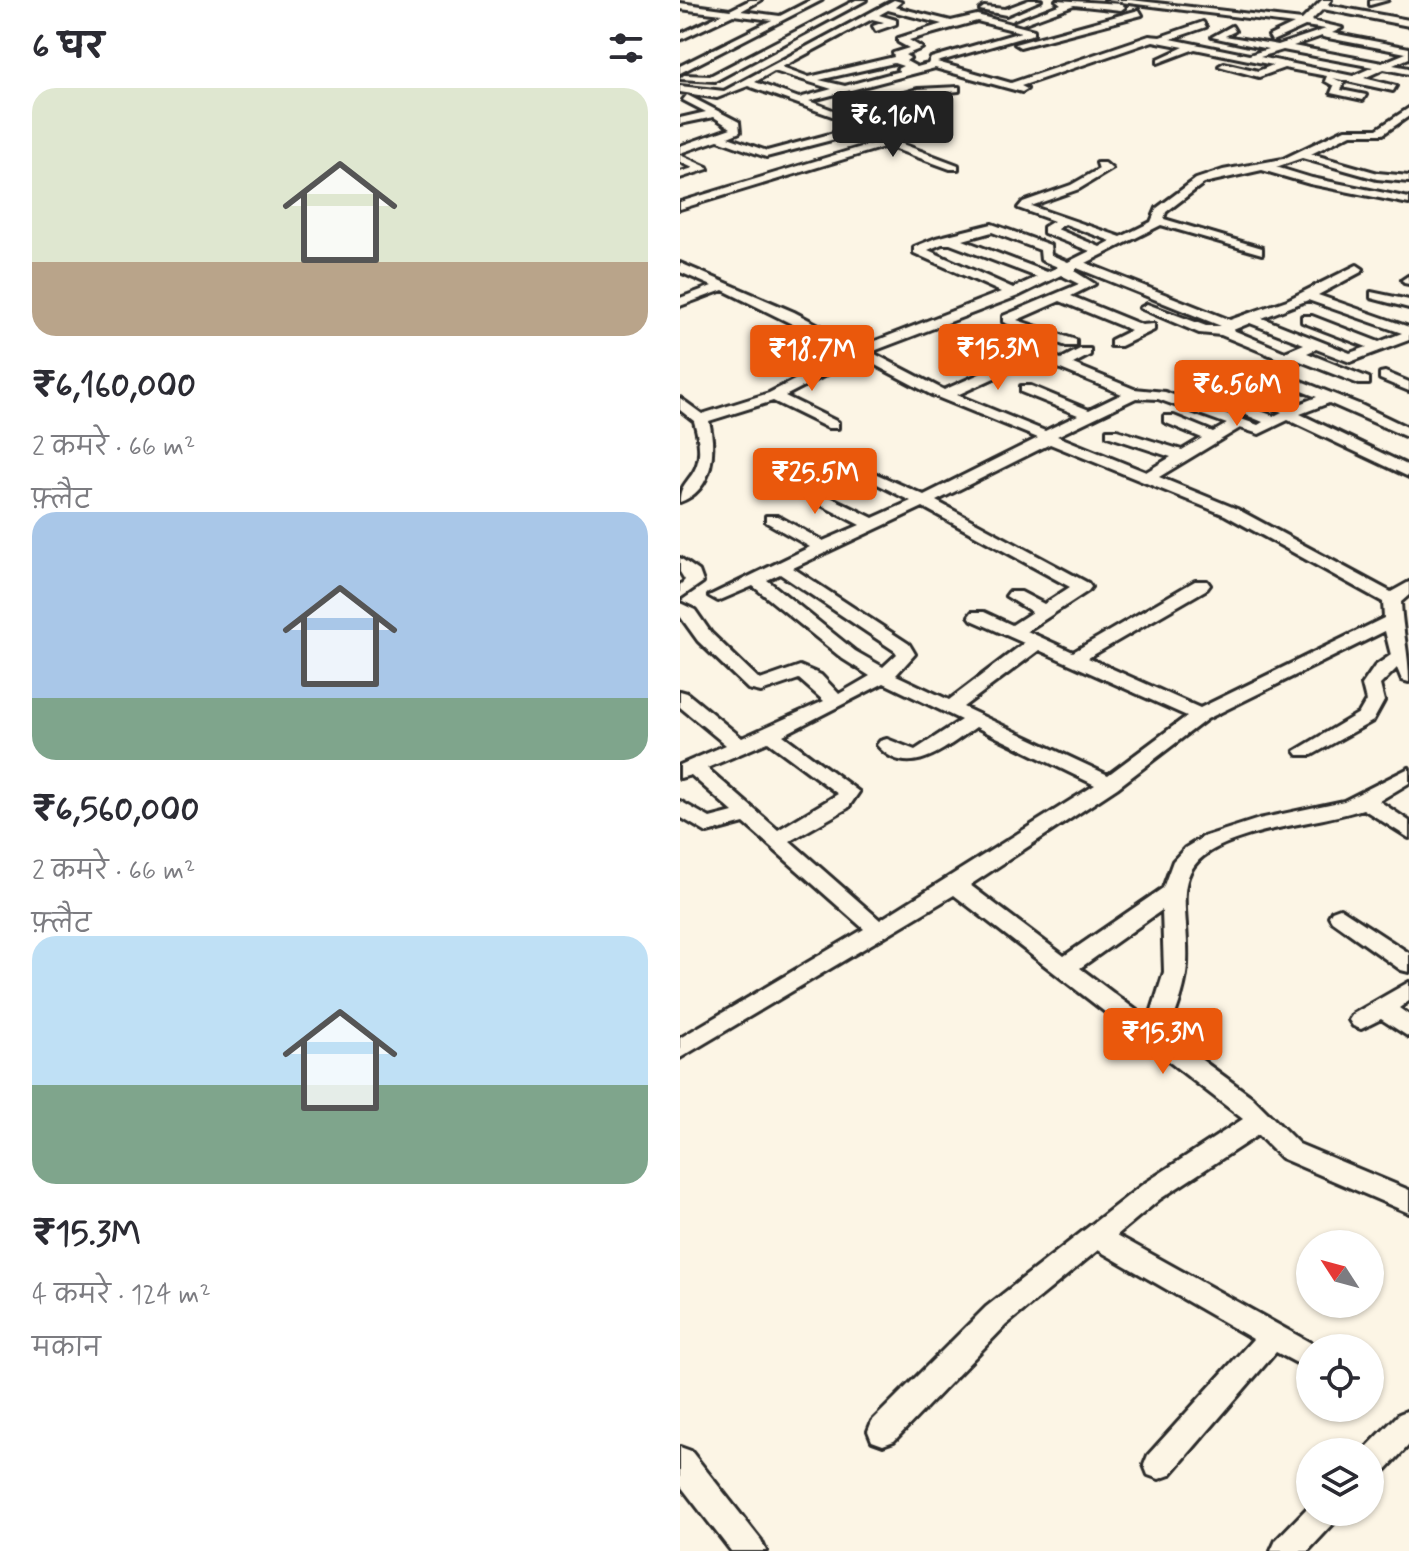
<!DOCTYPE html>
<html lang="hi">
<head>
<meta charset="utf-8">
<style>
	:root { --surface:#fff; --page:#f2f2f3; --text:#2b2b33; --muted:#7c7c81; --accent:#ea580c }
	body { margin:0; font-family:Mynerve,"Playpen Sans Deva",sans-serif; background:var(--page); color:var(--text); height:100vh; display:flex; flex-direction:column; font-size:30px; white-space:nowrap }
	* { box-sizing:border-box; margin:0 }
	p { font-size:26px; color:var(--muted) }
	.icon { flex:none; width:44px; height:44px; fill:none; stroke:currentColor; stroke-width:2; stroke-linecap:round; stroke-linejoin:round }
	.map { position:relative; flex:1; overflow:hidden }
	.drawer { display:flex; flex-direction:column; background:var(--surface); width:680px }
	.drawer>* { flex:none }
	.needle { width:52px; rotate:306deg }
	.buttons { position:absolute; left:616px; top:1230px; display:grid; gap:16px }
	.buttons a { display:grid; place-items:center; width:88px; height:88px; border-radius:50%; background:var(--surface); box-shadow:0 2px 6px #0004; font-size:40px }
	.price { position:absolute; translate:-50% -68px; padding:0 18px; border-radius:8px; background:var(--accent); color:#fff; font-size:26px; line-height:52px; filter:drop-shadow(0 2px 4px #0008) }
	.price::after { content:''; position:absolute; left:50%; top:48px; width:24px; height:18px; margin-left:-12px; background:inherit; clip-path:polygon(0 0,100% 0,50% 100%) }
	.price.on { background:#222; color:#fff }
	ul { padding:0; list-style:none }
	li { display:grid; align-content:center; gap:16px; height:424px; padding:0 32px }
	li span { display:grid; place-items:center; height:248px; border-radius:24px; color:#555 }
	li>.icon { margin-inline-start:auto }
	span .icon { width:144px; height:144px; fill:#fffc; stroke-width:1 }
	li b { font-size:34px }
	h2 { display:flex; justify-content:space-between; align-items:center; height:96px; padding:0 32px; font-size:34px }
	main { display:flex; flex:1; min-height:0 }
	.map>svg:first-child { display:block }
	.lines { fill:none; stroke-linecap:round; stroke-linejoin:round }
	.minor-casing { stroke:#2b2b2b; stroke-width:6 }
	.minor { fill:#fcf5e5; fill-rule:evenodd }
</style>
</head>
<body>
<main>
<section class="drawer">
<h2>6 घर<svg class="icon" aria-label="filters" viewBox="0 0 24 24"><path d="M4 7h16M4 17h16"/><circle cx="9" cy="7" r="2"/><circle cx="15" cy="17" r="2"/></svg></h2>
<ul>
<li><span style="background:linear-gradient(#dfe7d0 70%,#b9a48a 0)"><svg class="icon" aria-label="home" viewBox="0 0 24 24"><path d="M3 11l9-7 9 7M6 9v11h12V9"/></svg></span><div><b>₹6,160,000</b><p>2 कमरे · 66 m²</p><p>फ़्लैट</p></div></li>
<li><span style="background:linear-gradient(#a9c7e8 75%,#7fa58c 0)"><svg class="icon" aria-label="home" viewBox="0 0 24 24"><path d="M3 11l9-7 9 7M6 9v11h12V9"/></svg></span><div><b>₹6,560,000</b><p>2 कमरे · 66 m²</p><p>फ़्लैट</p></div></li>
<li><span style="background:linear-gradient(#bfe0f5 60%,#7fa58c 0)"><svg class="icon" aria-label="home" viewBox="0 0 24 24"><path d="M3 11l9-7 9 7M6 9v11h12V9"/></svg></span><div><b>₹15.3M</b><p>4 कमरे · 124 m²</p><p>मकान</p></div></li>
</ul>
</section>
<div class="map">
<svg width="729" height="1551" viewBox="0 0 729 1551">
	<rect width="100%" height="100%" fill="#fcf5e5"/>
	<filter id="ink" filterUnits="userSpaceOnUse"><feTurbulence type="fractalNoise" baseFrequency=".0125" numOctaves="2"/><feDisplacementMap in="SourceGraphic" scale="16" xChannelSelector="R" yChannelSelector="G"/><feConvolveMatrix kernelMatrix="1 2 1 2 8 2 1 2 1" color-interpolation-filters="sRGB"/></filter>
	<g filter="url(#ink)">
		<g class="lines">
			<g class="minor-casing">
				<g id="minor">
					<polygon points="70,0 81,0 61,11 100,16 131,0 142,0 0,73 0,66 92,20 53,15 0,40 0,34 42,14 0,9 0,3 50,10"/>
					<polygon points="176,0 186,0 35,81 0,79 4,75 30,76"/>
					<path d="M214 0 221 2 215 7 271 21 297 15 354 30V34L257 62 331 83 469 36 480 37 523 22 526 27 491 39 569 55 588 49 532 37 552 26 555 31 545 36 598 45 646 29 625 26 592 41 589 36 614 24 425 0H451L622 20 642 0H651L647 5 729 20V26L643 9 631 21 662 28 652 33 729 48V58L713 65 729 68V74L704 69 684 78 716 86 713 91 653 78 664 83 661 90 686 95 683 100 651 93 654 86 645 81 647 76 604 68 579 77 539 66 544 63 578 71 593 65 515 49 478 63V59L504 47 473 41 341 86 347 89 342 92 255 68 129 101 158 112 238 89 279 87V91L239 95 168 115 218 133 222 139 217 142 278 165V169H270L207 146 0 209V202L211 138 190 130 86 157 38 140 0 153V146L51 128 34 117 0 124V118L26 112 3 100 7 95 59 122 60 132 48 137 87 151 180 126 68 86 37 98 0 92V86L44 91ZM208 10 262 24 218 38V42L229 48 213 53 214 57 129 77 102 67 192 19 204 22 193 26 196 31 216 24V20L199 15ZM297 21 341 32 251 58 248 64 237 67 226 61 230 58 225 55 242 48 229 40ZM642 36 643 37 726 53 702 63 613 46ZM603 50 693 67 673 76 580 57ZM214 63 223 66 217 69 220 71 165 86 139 80ZM94 71 152 89 119 98 75 82Z"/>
					<polygon points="349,0 361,0 326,15 300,10 304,7 325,9"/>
					<polygon points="376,0 441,4 445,7 441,10 394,5 342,24 335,22 381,4"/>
					<polygon points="694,0 708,0 690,5 690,1"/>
					<polygon points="459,10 462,15 340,47 335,44"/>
					<path d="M729 108V116L703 134H671L631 154 698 173 729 176V182L697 179 622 158 596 167 632 178 729 198V204L630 184 582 170 524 183 486 212 484 219 582 248V254L481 225 406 263 550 320 607 300 677 265 683 269 681 272 638 295 729 327V340L670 362 636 349 627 353 689 378V384H679L615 359 596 371 681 405 729 428V438L649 403 620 414 729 466V477L608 420 579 434 560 428 479 477 557 509 711 592 729 582V595L721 602C722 629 729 654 729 682L722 680 717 668 700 685 704 701 693 721 632 755H618L615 751 679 713 686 701 682 685 695 666 711 655 705 631 527 719 437 788 290 885 384 956 483 888 493 861 505 848 523 837 579 819 664 801 729 768V783L699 801 729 821V838L683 809C644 822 603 824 564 837 482 862 510 899 507 964 506 988 496 1011 488 1035L572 1097 619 1144 729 1190V1213L601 1158 578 1135 480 1199 437 1235 640 1348H630V1370L596 1352 490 1475 479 1479 468 1475 464 1465 468 1455 573 1339 418 1250 326 1325 214 1441 203 1445 192 1441 188 1431 192 1421 306 1307 462 1185 563 1119 274 895 0 1058V1038L184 929 64 823 27 833 0 817V801L30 818 53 812 11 775 0 778V765L46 745 0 707V691L7 693 62 738 144 701 119 679 81 692 68 689 18 641 0 616V603L15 610 31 633 80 680 120 666 141 675 159 694 190 676 163 659 73 586 38 601 29 596 130 547 86 522V516H98L143 541 180 525 87 477V471H97L193 518 231 501C209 491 183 473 159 473 139 473 121 482 103 467L111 462 133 468 155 463 174 464 244 495 358 438 252 395 180 357 105 396 158 422V428H148L93 401 29 421C36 450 34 490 0 502 0 487 5 485 13 473 23 457 19 439 14 421L0 410V398L22 414 89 393 169 352 43 290 0 306V298L32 286 0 272V263L114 312 180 347 321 292 234 253V247L256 238 312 224 370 245 371 255 388 262 410 251 364 233V227L374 221 338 208 343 202 391 185 419 169 417 163H425L432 169 399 189 351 206 441 237 471 222 477 208 516 179 543 170 603 159 665 129H697ZM385 224 431 241 420 247 377 229ZM312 232 360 250 361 260 378 267 367 272 283 240ZM262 244H270L357 277 333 288 248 250ZM397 268 541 326H526L467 304 460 308 519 333 541 335 597 358 581 373 583 376 637 397 614 406 562 389 555 393 602 412 594 416 538 395 533 394 526 398 583 422 578 425 485 392 454 389 393 364 410 355V349H400L381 359 324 336H314V342L344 354 317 366 285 353H275V359L306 371 264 390 191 352 338 296 381 275 399 284 323 316V322L386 346H396V340L337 320 380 301 451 330 431 340V346H441L474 330V324L462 325 391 296 415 284 394 271ZM628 300 722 333 699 342 632 316H622V322L687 347 670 353 582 318ZM570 323 624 344 605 352 553 330ZM356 359 442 394 409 410 351 386H341V392L398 415 365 431 277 395ZM456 398 478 399 547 424 533 432 494 416H484V422L522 438 502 450 437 430H427V436L491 457 466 472 377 436ZM370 444 545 515 703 602 704 618 520 708 408 658 527 589 530 585 527 581H515L393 652 347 631 408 591 411 587 408 583 256 501ZM243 507 390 587 364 604 341 592H329L326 596 352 612 332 625 304 612H292L289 616 292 620 344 643 269 700 216 675 235 654 229 644 113 568ZM100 574 215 651 217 654 203 667 175 651 87 580ZM359 650 507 716 428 775 283 707ZM204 683 281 720 235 750 207 739 200 741 197 745C229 782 266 747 296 727L415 785 200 920 110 841 168 808 179 792 103 735ZM88 742 158 794 98 830 27 768ZM482 910 484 972 469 1020 400 968Z"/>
					<polygon points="0,155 27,167 28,169 0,178 0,172 13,168 0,162"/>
					<polygon points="728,276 729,284 724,283 722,280"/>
					<polygon points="691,292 729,300 729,308 691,298"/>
					<polygon points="705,372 729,382 729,391 700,379 700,373"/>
					<polygon points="0,558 19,571 23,582 0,598 0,585 5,580 0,572"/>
					<polygon points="660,908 729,953 729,972 721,970 652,921 649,916 652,911"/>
					<polygon points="729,982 729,1001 719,1008 729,1015 729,1037 701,1019 681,1029 673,1026 669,1020 673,1014"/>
					<polygon points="729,1410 729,1445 701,1475 690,1479 690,1452 682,1452 719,1414"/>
					<polygon points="0,1447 11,1451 81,1540 86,1551 51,1551 0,1485"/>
					<polygon points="630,1505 630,1512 659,1512 655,1522 628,1551 591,1551 596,1540"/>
				</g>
			</g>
			<use href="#minor" class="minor"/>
		</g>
	</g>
</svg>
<div class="buttons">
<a><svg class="needle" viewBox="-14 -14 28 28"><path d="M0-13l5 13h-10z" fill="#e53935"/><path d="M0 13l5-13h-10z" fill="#7c7c81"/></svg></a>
<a><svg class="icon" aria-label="locate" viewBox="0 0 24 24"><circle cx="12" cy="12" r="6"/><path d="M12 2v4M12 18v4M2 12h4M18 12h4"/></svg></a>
<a><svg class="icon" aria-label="layers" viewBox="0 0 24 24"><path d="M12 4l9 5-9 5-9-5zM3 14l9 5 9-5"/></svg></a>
</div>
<b class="price on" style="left:213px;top:159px">₹6.16M</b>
<b class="price" style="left:318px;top:392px">₹15.3M</b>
<b class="price" style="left:132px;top:393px">₹18.7M</b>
<b class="price" style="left:557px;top:428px">₹6.56M</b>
<b class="price" style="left:135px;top:516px">₹25.5M</b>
<b class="price" style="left:483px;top:1076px">₹15.3M</b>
</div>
</main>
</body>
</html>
